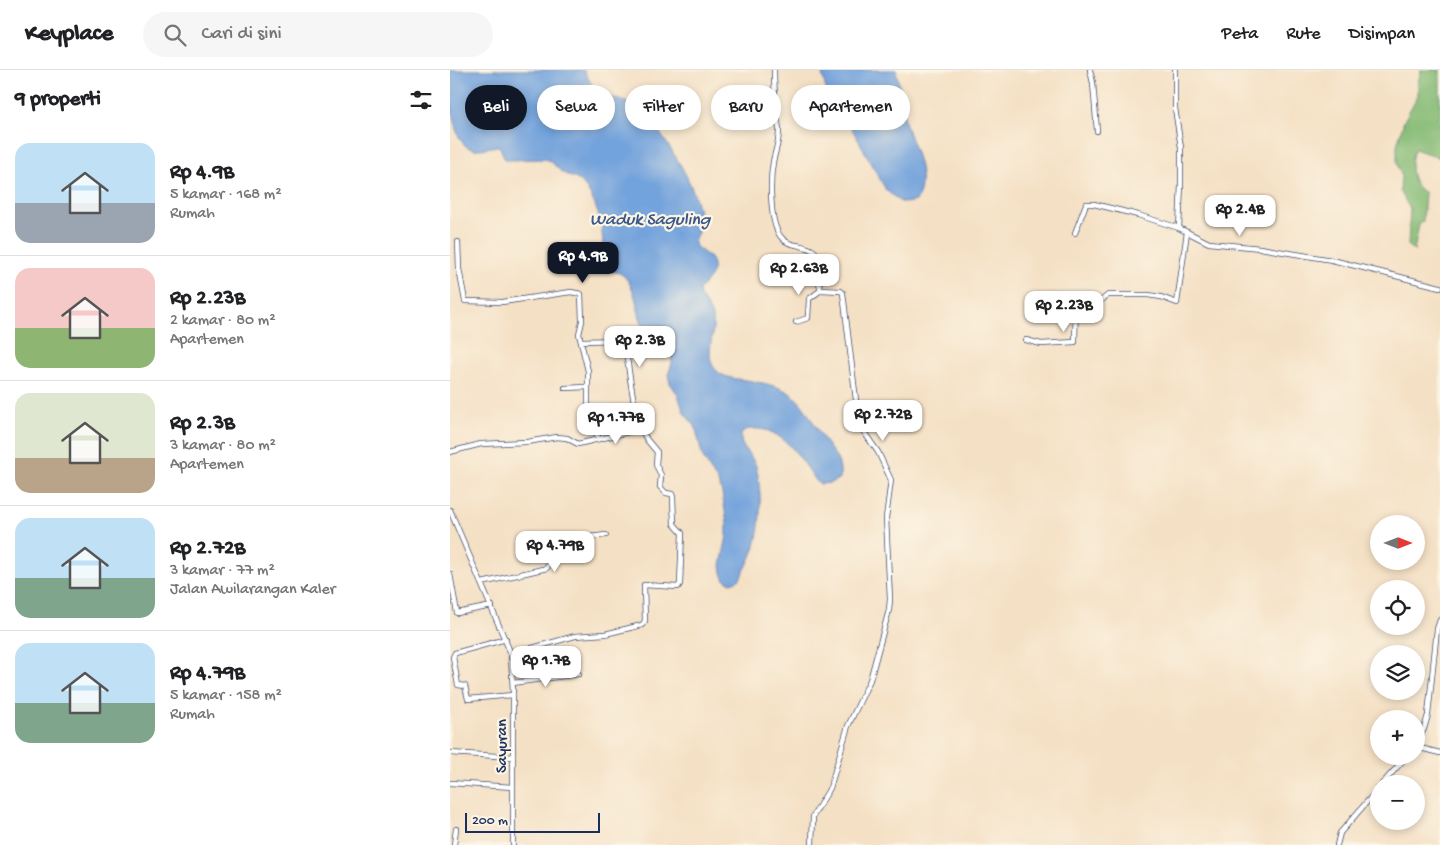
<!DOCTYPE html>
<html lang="id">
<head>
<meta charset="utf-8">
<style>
	:root { --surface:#fff; --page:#f6f6f6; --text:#202124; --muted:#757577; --line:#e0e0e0; --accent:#111827 }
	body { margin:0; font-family:"Gochi Hand",sans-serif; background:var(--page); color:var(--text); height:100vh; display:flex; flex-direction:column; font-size:19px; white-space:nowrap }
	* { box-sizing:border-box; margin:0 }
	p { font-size:16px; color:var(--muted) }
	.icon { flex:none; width:28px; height:28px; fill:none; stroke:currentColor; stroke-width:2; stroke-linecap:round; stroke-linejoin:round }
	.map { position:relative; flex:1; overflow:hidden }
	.details { display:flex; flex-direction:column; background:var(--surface); width:450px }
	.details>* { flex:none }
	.top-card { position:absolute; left:15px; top:15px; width:475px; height:45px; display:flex; gap:10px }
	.needle { width:32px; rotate:90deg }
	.buttons { position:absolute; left:920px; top:445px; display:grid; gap:10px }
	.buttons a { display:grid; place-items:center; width:55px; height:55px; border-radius:50%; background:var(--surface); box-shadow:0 2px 8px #0003; font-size:25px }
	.scale { position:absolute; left:15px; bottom:12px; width:135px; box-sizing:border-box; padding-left:5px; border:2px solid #1b2f5e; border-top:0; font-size:14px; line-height:18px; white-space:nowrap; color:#1b2f5e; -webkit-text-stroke:4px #fcf5e5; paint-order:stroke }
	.price { position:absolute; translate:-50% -42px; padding:0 11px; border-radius:10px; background:#fff; color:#222; font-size:16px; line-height:32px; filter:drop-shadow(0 1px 2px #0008) }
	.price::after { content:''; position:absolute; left:50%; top:30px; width:15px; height:11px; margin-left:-8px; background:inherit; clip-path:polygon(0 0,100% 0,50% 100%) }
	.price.current { background:var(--accent); color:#fff }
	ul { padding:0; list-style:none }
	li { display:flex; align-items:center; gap:15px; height:125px; padding:0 15px }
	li+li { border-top:1px solid var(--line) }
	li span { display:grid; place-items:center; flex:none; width:140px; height:100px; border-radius:15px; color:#555 }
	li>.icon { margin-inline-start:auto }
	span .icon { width:60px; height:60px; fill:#fffc; stroke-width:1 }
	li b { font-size:21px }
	h2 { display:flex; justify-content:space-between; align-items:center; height:60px; padding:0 15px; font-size:21px }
	.pill { padding:0 18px; border-radius:22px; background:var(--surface); box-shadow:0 2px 8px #0003; font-size:18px; line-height:45px }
	.pill.current { background:var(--accent); color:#fff }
	header { display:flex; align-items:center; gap:30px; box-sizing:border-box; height:70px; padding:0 25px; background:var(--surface); border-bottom:1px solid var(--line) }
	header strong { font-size:24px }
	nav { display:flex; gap:28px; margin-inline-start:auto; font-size:18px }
	.search { width:350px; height:45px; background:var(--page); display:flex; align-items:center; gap:12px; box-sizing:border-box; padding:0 18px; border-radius:28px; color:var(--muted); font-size:19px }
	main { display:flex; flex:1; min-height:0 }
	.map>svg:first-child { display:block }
	.forest { fill:#86bb76; stroke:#50756a }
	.water { fill:#73a3dc; stroke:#47699d }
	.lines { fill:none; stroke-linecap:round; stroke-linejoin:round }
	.minor-casing { stroke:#3c4a6d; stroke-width:6 }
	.minor { stroke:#fff; stroke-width:4.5 }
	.labels { text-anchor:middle; stroke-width:4.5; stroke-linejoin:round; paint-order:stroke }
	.street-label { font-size:16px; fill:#1b2f5e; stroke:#fcf5e5 }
	.water-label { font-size:18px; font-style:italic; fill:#3a588a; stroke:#fcf5e5 }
</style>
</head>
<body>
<header>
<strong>Keyplace</strong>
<div class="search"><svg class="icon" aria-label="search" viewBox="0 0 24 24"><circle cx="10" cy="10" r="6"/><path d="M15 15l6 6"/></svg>Cari di sini</div>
<nav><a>Peta</a><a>Rute</a><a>Disimpan</a></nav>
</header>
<main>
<section class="details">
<h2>9 properti<svg class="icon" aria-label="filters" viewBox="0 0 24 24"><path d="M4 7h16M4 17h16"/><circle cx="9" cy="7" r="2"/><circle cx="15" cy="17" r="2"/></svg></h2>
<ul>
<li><span style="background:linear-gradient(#bfe0f5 60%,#9aa5b1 0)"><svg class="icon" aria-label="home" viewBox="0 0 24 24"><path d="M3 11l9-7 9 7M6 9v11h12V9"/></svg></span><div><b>Rp 4.9B</b><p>5 kamar · 168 m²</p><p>Rumah</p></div></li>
<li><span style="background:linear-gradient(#f6c9c9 60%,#8fb573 0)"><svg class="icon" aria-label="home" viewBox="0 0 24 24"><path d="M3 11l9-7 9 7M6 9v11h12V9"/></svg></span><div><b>Rp 2.23B</b><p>2 kamar · 80 m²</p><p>Apartemen</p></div></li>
<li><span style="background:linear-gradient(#dfe7d0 65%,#b9a48a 0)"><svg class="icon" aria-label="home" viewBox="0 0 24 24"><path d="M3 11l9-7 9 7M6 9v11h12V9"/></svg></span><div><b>Rp 2.3B</b><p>3 kamar · 80 m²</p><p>Apartemen</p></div></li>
<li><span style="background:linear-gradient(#bfe0f5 60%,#7fa58c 0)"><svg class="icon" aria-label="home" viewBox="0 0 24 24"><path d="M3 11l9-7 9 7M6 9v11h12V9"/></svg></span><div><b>Rp 2.72B</b><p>3 kamar · 77 m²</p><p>Jalan Awilarangan Kaler</p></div></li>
<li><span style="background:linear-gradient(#bfe0f5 60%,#7fa58c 0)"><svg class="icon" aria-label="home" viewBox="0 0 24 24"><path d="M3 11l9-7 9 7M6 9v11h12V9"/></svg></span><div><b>Rp 4.79B</b><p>5 kamar · 158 m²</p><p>Rumah</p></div></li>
</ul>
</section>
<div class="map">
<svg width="990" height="775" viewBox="0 0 990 775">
	<rect width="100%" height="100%" fill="#fcf5e5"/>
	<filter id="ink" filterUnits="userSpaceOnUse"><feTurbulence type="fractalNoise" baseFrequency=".02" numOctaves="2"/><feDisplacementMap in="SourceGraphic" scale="10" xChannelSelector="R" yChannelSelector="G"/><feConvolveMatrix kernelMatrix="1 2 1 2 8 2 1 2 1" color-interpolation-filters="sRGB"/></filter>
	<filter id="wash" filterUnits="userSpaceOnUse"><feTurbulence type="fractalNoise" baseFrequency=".0096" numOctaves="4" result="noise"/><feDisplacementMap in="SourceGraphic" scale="20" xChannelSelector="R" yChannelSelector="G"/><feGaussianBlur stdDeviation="1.12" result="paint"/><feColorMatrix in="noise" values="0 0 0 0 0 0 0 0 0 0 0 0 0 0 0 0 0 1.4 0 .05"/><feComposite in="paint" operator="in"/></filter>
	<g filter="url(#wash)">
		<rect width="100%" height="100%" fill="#f4e0c4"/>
		<path class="forest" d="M971 0H990V88L965 79 963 83C959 99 961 114 975 123L973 151 969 154 964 181 958 176 960 139 950 121 951 105 947 93V75L954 51 968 25V13Z"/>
		<g class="water">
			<path d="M0 0H134C138 8 142 17 149 22 157 29 180 29 192 38 199 44 205 55 210 63 228 90 246 116 250 149 252 161 244 165 244 174 249 180 255 183 260 188 270 201 255 212 249 220 249 230 261 236 263 250 265 266 253 288 267 301 274 308 287 309 296 310 347 318 347 326 373 368 382 384 392 388 390 408L381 413 371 414 367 412C352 391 333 356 302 359 297 359 292 360 291 366 289 377 303 386 306 396 312 419 312 457 304 479 300 490 295 500 289 510L281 513 275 510 272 503 271 495 277 466V453L272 423 269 414 253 388 245 356 234 343 228 325 220 313 218 305 222 293 216 260 211 256 196 261C185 245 189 221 174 206 168 200 159 203 152 198 149 191 153 183 153 176 153 155 146 130 133 114 128 108 120 107 113 103 106 98 103 91 95 89L58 90 54 88 50 77 47 76C40 77 31 80 24 79 0 78 0 20 0 0Z"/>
			<path d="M371 0H446C451 18 451 38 456 55 463 78 480 106 466 131L455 133 449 131 436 120 401 57 376 19Z"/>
		</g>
	</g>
	<g filter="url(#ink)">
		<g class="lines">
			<g class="minor-casing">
				<g id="minor">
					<path d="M324 0C324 14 325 28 326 42 327 49 329 55 329 61 329 72 325 82 323 92 320 109 319 153 331 167 339 178 355 173 365 182 369 193 367 212 371 220L391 221 393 223 409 355 428 382 441 410 436 448 440 529 439 540 420 610 398 656 380 718 363 746 362 775"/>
					<polyline points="640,0 643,13 647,61"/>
					<polyline points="725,0 725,38 731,78 731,115 729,158 759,173 810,178 882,190 990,217"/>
					<polyline points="288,25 325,23"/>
					<polyline points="625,163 636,134 644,134 688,145 729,158"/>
					<polyline points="8,172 9,199 15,231 52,232 121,222 131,224 132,251 129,264 138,301 138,339 145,354 148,369"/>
					<polyline points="603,236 606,230 652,230 658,225 698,225 711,227 727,233 737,162"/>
					<polyline points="346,252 358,248 359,229 371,220"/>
					<polyline points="576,270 591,274 625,272 626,231"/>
					<polyline points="115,318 137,317"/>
					<path d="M0 382 31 374 77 372 107 367 117 368 128 374 191 359C181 331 180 300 174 271L172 270 131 271"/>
					<polyline points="0,440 61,584 63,622 63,775"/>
					<polyline points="0,504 7,543 42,536"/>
					<path d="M32 513 97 498C101 489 95 480 98 472L156 465"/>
					<polyline points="56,569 5,583 3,587 8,615 15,616 18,629 63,625"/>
					<polyline points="61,584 125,566 155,564 192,555 195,551 194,515 228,517 230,514 232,463 224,454 223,427 222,424 216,423 210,417 211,405 206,395 207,382 197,370 191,359"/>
					<polyline points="63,613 129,604"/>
					<polyline points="966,674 974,659 978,645 987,559 990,550"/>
					<polyline points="966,677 990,683"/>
					<polyline points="0,683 63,687"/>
					<polyline points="0,713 63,717"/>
					<polyline points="932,714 957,686"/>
					<polyline points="4,775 6,759"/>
					<polyline points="887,775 890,763 929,718"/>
				</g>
			</g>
			<use href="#minor" class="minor"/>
		</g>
	</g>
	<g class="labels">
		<g class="street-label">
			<text transform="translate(50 676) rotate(-90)" y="6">Sayuran</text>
		</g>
		<g class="water-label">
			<text x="200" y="154">Waduk Saguling</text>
		</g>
	</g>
</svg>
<div class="buttons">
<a><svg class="needle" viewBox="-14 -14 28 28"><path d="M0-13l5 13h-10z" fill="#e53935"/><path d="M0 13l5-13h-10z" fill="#757577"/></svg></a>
<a><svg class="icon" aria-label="locate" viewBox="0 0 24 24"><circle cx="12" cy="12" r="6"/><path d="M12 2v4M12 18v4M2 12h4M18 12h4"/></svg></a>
<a><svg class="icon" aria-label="layers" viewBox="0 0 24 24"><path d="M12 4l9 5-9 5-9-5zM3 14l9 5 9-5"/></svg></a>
<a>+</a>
<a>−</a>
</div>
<div class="scale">200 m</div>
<b class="price" style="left:790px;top:167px">Rp 2.4B</b>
<b class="price current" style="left:133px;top:214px">Rp 4.9B</b>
<b class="price" style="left:349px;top:226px">Rp 2.63B</b>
<b class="price" style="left:614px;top:263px">Rp 2.23B</b>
<b class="price" style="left:190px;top:298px">Rp 2.3B</b>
<b class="price" style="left:433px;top:372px">Rp 2.72B</b>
<b class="price" style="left:166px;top:375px">Rp 1.77B</b>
<b class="price" style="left:105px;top:503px">Rp 4.79B</b>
<b class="price" style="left:96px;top:618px">Rp 1.7B</b>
<div class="top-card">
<a class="pill current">Beli</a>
<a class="pill">Sewa</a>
<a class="pill">Filter</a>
<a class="pill">Baru</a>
<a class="pill">Apartemen</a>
</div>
</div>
</main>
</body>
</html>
